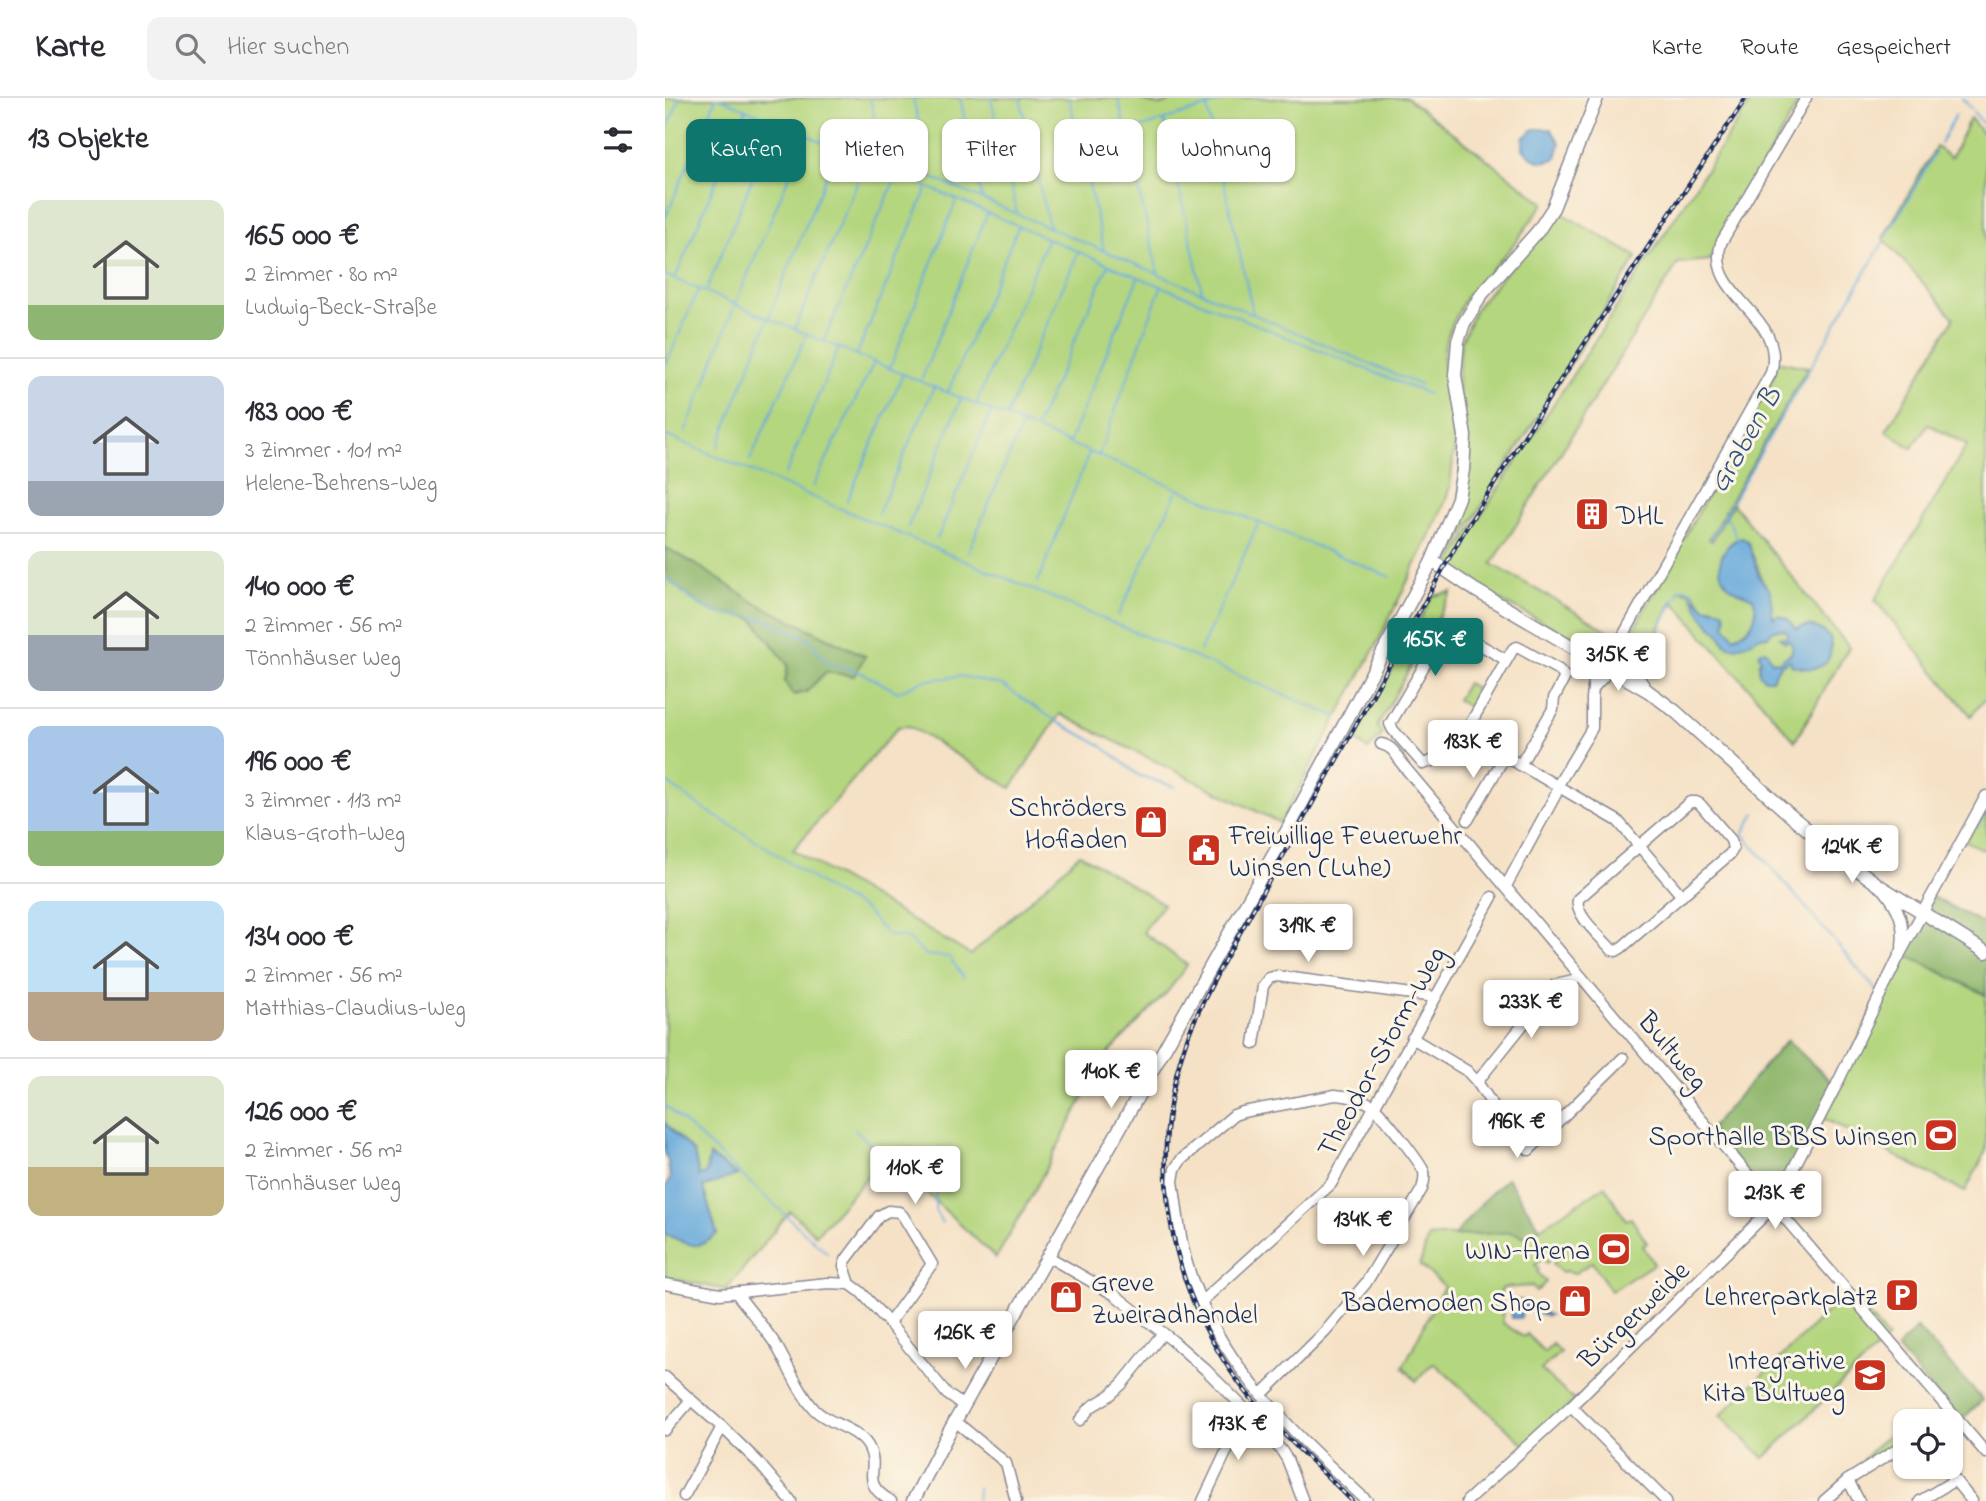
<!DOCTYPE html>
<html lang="de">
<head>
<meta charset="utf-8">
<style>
	:root { --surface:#fff; --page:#f2f2f3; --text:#2b2b33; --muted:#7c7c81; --line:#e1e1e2; --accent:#0f766e }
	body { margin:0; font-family:"Indie Flower",sans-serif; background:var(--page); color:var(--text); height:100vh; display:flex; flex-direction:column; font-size:26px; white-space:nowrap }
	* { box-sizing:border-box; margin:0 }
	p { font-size:23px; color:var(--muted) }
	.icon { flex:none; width:38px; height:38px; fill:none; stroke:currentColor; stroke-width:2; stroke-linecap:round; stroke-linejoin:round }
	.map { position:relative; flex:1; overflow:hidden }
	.side { display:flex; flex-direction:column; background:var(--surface); width:665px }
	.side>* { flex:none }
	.guide { position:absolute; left:21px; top:21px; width:665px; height:63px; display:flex; gap:14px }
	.fabs { position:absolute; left:1228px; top:1311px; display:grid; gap:14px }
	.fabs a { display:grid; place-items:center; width:70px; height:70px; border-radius:14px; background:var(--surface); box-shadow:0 2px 5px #0004; font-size:35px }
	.price { position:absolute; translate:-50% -60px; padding:0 16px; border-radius:7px; background:#fff; color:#222; font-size:23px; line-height:46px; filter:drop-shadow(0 2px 4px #0008) }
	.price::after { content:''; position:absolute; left:50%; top:42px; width:21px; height:16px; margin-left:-10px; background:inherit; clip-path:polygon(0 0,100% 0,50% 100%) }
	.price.selected { background:var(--accent); color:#fff }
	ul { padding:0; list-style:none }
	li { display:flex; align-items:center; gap:21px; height:175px; padding:0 28px }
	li+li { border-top:2px solid var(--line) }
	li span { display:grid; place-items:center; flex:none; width:196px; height:140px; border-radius:14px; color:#555 }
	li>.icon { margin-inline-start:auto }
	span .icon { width:84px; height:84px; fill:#fffc; stroke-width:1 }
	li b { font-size:30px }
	h2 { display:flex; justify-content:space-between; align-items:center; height:84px; padding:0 28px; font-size:30px }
	.pill { padding:0 24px; border-radius:14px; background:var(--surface); box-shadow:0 2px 5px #0004; font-size:24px; line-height:63px }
	.pill.selected { background:var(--accent); color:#fff }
	header { display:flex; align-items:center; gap:42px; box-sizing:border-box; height:98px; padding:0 35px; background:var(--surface); border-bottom:2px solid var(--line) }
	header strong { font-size:33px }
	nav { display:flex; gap:38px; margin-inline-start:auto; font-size:24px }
	.search { width:490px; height:63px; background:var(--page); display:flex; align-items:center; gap:18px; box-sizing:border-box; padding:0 24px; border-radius:14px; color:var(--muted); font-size:26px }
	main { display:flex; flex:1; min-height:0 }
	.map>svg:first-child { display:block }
	.green { fill:#b4d67e; stroke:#68826e; stroke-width:2; fill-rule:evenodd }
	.forest { fill:#8fb76d; stroke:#557366; stroke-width:2 }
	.water { fill:#66a9db; stroke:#406c9c; stroke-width:2 }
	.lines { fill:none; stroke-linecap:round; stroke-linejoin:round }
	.stream { stroke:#66a9db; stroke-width:2 }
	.minor-casing { stroke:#888892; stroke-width:13 }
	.major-casing { stroke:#888892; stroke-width:15 }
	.minor { stroke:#fff; stroke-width:10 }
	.major { stroke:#fff; stroke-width:12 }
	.rail-casing { stroke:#1b2f5e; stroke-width:4.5 }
	.rail { stroke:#fcf5e5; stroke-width:2; stroke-dasharray:5; stroke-linecap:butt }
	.labels { text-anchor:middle; stroke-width:6; stroke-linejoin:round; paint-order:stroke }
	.poi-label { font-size:28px; fill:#1b2f5e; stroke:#fcf5e5; text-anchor:end }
	.street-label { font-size:28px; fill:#1b2f5e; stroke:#fcf5e5 }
	.water-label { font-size:30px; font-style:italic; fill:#325484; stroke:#fcf5e5 }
</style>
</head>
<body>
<header>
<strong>Karte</strong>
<div class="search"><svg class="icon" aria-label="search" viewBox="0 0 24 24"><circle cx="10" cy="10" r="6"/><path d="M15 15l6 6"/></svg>Hier suchen</div>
<nav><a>Karte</a><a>Route</a><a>Gespeichert</a></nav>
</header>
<main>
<section class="side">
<h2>13 Objekte<svg class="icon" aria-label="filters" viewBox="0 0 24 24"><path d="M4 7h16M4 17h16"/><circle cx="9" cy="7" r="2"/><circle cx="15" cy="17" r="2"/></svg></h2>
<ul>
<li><span style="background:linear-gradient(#dfe7d0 75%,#8fb573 0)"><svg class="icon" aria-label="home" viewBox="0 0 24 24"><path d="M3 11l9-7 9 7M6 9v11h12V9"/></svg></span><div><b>165 000 €</b><p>2 Zimmer · 80 m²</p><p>Ludwig-Beck-Straße</p></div></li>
<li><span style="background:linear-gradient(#c9d6e8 75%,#9aa5b1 0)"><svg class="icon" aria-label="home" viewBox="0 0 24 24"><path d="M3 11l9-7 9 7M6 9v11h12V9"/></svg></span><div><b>183 000 €</b><p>3 Zimmer · 101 m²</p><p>Helene-Behrens-Weg</p></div></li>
<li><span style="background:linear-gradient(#dfe7d0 60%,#9aa5b1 0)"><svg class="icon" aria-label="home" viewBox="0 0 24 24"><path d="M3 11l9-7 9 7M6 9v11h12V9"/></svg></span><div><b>140 000 €</b><p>2 Zimmer · 56 m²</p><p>Tönnhäuser Weg</p></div></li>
<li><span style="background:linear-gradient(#a9c7e8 75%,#8fb573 0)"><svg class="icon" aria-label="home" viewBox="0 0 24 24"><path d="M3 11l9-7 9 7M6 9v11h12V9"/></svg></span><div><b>196 000 €</b><p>3 Zimmer · 113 m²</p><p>Klaus-Groth-Weg</p></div></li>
<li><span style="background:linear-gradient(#bfe0f5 65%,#b9a48a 0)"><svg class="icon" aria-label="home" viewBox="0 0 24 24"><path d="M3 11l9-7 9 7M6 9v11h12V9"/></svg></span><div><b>134 000 €</b><p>2 Zimmer · 56 m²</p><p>Matthias-Claudius-Weg</p></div></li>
<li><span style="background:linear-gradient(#dfe7d0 65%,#c2b280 0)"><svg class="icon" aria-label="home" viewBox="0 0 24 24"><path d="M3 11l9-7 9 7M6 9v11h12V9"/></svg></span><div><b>126 000 €</b><p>2 Zimmer · 56 m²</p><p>Tönnhäuser Weg</p></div></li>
</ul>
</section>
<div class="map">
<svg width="1321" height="1403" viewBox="0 0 1321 1403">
	<rect width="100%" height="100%" fill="#fcf5e5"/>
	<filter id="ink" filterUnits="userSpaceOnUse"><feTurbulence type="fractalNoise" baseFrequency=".0143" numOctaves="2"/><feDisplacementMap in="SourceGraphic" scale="14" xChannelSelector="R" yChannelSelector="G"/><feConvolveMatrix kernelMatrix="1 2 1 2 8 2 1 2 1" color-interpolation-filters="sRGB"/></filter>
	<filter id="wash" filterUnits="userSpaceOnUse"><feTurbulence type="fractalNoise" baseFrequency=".00686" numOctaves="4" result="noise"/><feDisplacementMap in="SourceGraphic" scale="28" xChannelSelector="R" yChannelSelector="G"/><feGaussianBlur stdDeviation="1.57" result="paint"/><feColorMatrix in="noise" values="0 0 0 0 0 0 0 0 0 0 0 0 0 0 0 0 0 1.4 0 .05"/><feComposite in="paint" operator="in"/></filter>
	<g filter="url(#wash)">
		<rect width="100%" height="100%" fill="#f5e1c5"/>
		<g class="green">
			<path d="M0 0H471C487 5 495 13 509 0H742L879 105 846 150 801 199 787 227 780 246 778 265 790 343 785 389 777 412 714 542 615 725 395 616 346 690 244 628 233 629 128 752 306 857 415 756 498 806 478 834 522 867 503 893 439 960 372 1088 331 1160 221 1057 151 1137 125 1113 61 1192 0 1179V1136L8 1139 52 1136 38 1089 71 1076 57 1068 42 1065 41 1076 34 1078 29 1055 0 1025V478C15 492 30 507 50 514 62 519 76 515 88 521L123 567 120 584 141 594 161 573 200 558 90 505 35 469 0 449Z"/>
			<path d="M1088 0H1136L1045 162 1013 165 827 466 951 537C943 543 936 550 926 549L840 505 783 468Z"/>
			<polygon points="1305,20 1321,39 1321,600 1306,618 1210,502 1302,347 1263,326 1247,350 1221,333 1289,220 1218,140 1271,49 1286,60"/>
			<polygon points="891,112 972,159 780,467 777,463 777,453 796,407 793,278 796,244 811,210"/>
			<path d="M1111 263 1143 269 1044 441 1047 443 1068 406 1184 549 1130 643 1008 503 975 567 964 540 1109 277ZM1073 441 1087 456 1092 466 1108 520 1131 531C1143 526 1149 527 1160 534L1127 562 1115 567 1107 581 1094 569 1096 561 1104 560 1108 563 1114 564 1127 554V545L1121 540 1123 536 1121 532 1113 531 1107 533 1103 539 1095 538C1086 544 1068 555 1059 544 1056 541 1056 537 1053 535 1039 523 1034 509 1024 494L1015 492C1028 488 1033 501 1040 510L1048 509 1061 518 1059 527 1066 538 1071 539C1088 530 1095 518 1088 500L1085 498 1062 450 1067 444Z"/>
			<polygon points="787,494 712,629 718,636 703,652 689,641 768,498"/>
			<polygon points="802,585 819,595 809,612 792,602"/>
			<polygon points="1321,704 1321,753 1300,743"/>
			<polygon points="1236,854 1321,897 1321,1053 1300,1094 1156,1019"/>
			<polygon points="940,1088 961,1122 966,1120 982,1145 978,1148 989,1166 946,1193 927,1164 909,1176 901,1173 896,1174 888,1166 891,1163 888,1159 882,1165 877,1161 870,1167 874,1172 872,1174 881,1184 871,1194 867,1188 838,1190 836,1193 838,1225 859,1239 862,1236 879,1254 887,1246 895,1254 876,1272 910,1303 861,1348 769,1265 751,1283 738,1269 779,1188 755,1167 763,1139 846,1134 861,1139"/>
			<polygon points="1183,1194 1223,1240 1099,1360 1055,1318"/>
			<polygon points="1241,1324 1241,1343 1201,1367 1198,1362 1214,1345"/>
		</g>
		<g class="forest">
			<path d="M0 449 35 469 90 505 200 558 189 578 161 574 141 594 128 597 120 584 123 567 88 521C76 515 62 519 50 514 30 507 15 492 0 478Z"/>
			<polygon points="1266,798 1321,827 1321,897 1236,854"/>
			<polygon points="1122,942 1171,988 1109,1108 1045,1031"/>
			<polygon points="842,1080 875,1130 861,1139 846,1134 789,1138 820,1101"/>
			<polygon points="1252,1230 1318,1302 1294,1324 1232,1250"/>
		</g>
		<g class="water">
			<path d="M869 31H886L895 45 891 60C875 67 870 63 858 51V40Z"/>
			<path d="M1077 440 1082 443 1085 449 1094 479 1105 493 1108 520 1113 517 1123 521 1131 531C1145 525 1155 529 1165 540 1171 570 1150 575 1126 567V562L1115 567 1107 581H1100L1095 577 1094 569 1096 561 1094 556 1096 553 1101 552 1107 563 1114 564 1127 555V545L1124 543 1119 544 1115 539 1121 540 1123 536 1121 532 1113 531 1107 533 1103 539 1095 538C1086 544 1075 551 1064 548 1057 545 1058 539 1054 535 1043 525 1031 515 1030 499L1040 510C1055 511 1063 509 1060 527L1069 539C1087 533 1095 518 1088 500 1079 496 1069 493 1062 486 1048 470 1057 445 1077 440Z"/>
			<path d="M0 1025 29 1055 34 1078 41 1076 45 1058 72 1077 38 1089 52 1136C30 1156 23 1145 0 1136V1090L5 1081 3 1064 0 1055Z"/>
			<polygon points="846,1202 859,1203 863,1210 867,1206 871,1206 874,1213 884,1217 882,1218 861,1212 856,1216 856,1220 847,1220"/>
		</g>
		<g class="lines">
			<g class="stream">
				<polyline points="55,0 454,171 763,296"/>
				<polyline points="205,0 220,70"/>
				<polyline points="248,0 265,78"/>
				<polyline points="295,0 317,100"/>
				<polyline points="326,0 352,115"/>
				<polyline points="355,0 384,129"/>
				<polyline points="404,0 439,152"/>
				<polyline points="453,0 493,175"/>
				<polyline points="1297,0 1321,29"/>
				<polyline points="542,8 588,215"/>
				<polyline points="499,22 537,193"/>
				<polyline points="462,34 568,0"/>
				<polyline points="0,36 15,0"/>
				<polyline points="1275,46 1291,16"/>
				<polyline points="218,59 755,287"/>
				<polyline points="0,121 51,0"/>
				<polyline points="0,177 725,479"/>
				<polyline points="10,181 81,12"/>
				<polyline points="42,191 110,25"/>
				<polyline points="130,230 201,64"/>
				<polyline points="159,242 232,77"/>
				<polyline points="192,256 262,90"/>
				<polyline points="0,269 34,190"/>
				<polyline points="225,270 291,103"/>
				<polyline points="256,283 322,116"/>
				<polyline points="283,294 353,129"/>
				<polyline points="311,306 382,142"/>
				<polyline points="341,319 413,155"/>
				<polyline points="371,329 443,168"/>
				<polyline points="20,335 72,202 141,38"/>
				<polyline points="0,337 672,619"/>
				<polyline points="404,345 473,180"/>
				<polyline points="53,349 105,216 172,51"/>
				<polyline points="434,357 496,189"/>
				<polyline points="85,362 142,236"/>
				<polyline points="120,377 174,249"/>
				<polyline points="148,389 209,264"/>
				<polyline points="182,403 238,276"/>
				<polyline points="213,416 269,289"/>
				<polyline points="1061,417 1073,443"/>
				<polyline points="243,429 296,301"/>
				<polyline points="1046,440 1270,55"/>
				<polyline points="272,441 326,314"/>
				<polyline points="303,455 357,327"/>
				<polyline points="0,478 25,501 52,515 81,518"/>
				<polyline points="373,484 424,355"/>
				<polyline points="453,518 512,393"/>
				<polyline points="87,519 102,522 144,541 161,565 197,575 233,594 256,583 295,578 337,587 394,625 436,647 473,677 510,689"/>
				<polyline points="535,553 594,424"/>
				<polyline points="979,566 1001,518 1016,491 1023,491 1031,500"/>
				<polyline points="0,683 36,709 98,747 169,795 199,811 223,838 240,839 261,857 284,859 299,880"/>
				<polyline points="1090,715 1078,736 1212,893"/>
				<polyline points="1312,730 1321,713"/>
				<polyline points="0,1007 162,1155"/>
				<polyline points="190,1031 235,1076 255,1080 271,1092 270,1112 277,1125"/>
				<polyline points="312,1403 313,1390"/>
			</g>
		</g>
	</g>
	<g filter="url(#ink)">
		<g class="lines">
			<g class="minor-casing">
				<g id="minor">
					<path d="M961 537C959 559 970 574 982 592"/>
					<polyline points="841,562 788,531 784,530 780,532 728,621 725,626 728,632 758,666 767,663 800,635 953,723 1017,798"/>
					<path d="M928 590 939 578 941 568 1106 275C1122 216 1040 199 1056 145L1141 0"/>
					<polyline points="800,635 848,551 852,549 856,551 894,572 900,579 889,600 888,611 855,667"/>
					<path d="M716 646C727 648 731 656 737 666L1100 1097 1321 1355"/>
					<path d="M1025 704H1031L1035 706 1066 742 1068 751 1065 756 956 850 951 853 947 852C936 839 909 817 913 801Z"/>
					<polyline points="803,722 840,658"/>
					<polyline points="841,788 891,696 893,687 927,630 927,600 930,573 941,568"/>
					<path d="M1220 793C1234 810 1240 826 1237 848"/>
					<polyline points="747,940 802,973 812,984 842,1028 864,1052 958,960"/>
					<polyline points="589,946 598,888 604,880 612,878 770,899"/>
					<polyline points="812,984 890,887 909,883"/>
					<polyline points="384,1159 450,1197 508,1243 541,1272 581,1312 616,1352 622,1361 638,1403"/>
					<polyline points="0,1186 55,1196 163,1185 185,1186 196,1194 224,1225 282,1296 299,1308"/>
					<polyline points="185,1186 179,1168 181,1162 214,1118 223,1113 234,1114 238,1118 267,1166 224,1225"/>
					<path d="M72 1196C85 1213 99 1229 111 1247 123 1267 134 1295 150 1312 165 1327 191 1329 203 1348 217 1373 192 1383 226 1403"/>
					<polyline points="536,1204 666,1086 827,799"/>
					<polyline points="0,1279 57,1329 92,1363 126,1403"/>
					<path d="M596 1297 660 1234 701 1185 757 1091C759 1085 760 1080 759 1074 756 1065 716 1014 708 1008 697 1000 683 998 670 997L578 1014 569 1017 516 1062 510 1071 508 1083C512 1109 514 1136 521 1162 549 1263 628 1334 702 1403"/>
					<polyline points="906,1308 1001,1403"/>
					<polyline points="415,1322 426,1309 444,1298 457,1286 498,1235"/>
					<polyline points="290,1323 341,1365 351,1403"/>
					<polyline points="0,1332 25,1303"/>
					<polyline points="1278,1368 1307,1403"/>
					<polyline points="19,1398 57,1329"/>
					<polyline points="538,1403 581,1312"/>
					<polyline points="802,1403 906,1308 1109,1108 1171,988 1236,854 1321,698"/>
					<polyline points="1159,1403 1183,1382"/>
					<polyline points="1194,1403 1183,1382 1241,1346"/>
					<polyline points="1255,1403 1290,1382"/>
				</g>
			</g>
			<g class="major-casing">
				<g id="major">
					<polyline points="767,463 810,492 983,593 1010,613 1126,718 1177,760 1215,788 1321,854"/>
					<polyline points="248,1403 284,1334 623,731 767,463 793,400 798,372 800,338 790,277 793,243 799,225 817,196 873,133 888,110 932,0"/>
				</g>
			</g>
			<use href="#minor" class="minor"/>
			<use href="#major" class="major"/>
			<g class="rail-casing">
				<path id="rail" d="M687 1403C647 1362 600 1323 567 1275 500 1177 482 1057 521 944 530 917 544 892 557 867L801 430 887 295 1081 0"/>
			</g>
			<use href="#rail" class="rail"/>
		</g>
	</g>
	<defs>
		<g id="building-square" transform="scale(1.75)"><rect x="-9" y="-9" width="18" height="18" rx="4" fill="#c8321e" stroke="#fcf5e5"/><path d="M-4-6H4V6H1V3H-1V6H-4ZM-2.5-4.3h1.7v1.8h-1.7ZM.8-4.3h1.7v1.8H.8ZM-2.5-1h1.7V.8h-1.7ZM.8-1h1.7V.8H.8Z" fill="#fff"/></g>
		<g id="shop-square" transform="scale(1.75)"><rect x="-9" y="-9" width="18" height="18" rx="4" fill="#c8321e" stroke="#fcf5e5"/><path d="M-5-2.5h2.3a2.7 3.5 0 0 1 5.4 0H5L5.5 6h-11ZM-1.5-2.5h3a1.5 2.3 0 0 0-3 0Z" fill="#fff"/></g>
		<g id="civic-square" transform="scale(1.75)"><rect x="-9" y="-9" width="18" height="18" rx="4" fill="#c8321e" stroke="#fcf5e5"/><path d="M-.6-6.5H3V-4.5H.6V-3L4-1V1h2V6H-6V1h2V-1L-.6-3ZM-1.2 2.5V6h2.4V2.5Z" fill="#fff"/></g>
		<g id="stadium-square" transform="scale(1.75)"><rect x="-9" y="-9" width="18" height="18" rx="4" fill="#c8321e" stroke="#fcf5e5"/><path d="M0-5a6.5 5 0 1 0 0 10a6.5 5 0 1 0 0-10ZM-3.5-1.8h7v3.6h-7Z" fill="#fff"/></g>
		<g id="parking-square" transform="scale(1.75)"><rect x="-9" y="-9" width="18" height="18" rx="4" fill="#c8321e" stroke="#fcf5e5"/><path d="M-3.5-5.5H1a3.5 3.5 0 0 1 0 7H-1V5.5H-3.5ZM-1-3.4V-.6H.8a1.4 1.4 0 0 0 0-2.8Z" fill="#fff"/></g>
		<g id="school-square" transform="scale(1.75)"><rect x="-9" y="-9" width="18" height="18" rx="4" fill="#c8321e" stroke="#fcf5e5"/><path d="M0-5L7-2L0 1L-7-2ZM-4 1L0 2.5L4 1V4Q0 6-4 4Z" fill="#fff"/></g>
	</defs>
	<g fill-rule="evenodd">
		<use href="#building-square" x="927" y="416"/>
		<use href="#shop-square" x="486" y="724"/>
		<use href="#civic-square" x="539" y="752"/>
		<use href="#stadium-square" x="1276" y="1037"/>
		<use href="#stadium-square" x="949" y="1151"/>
		<use href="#parking-square" x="1237" y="1197"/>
		<use href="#shop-square" x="401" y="1199"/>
		<use href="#shop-square" x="910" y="1203"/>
		<use href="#school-square" x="1205" y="1277"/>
	</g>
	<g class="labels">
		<g class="poi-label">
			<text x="951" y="426" text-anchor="start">DHL</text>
			<text x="462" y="718">Schröders<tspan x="462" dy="32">Hofladen</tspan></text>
			<text x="564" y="746" text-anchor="start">Freiwillige Feuerwehr<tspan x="564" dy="32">Winsen (Luhe)</tspan></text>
			<text x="1252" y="1047">Sporthalle BBS Winsen</text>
			<text x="925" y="1161">WIN-Arena</text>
			<text x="426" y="1193" text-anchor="start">Greve<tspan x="426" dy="32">Zweiradhandel</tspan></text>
			<text x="1212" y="1207">Lehrerparkplatz</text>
			<text x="886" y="1213">Bademoden Shop</text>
			<text x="1180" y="1271">Integrative<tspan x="1180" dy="32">Kita Bultweg</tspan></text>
		</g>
		<g class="street-label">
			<text transform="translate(1009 952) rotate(50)" y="10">Bultweg</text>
			<text transform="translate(715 953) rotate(-61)" y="10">Theodor-Storm-Weg</text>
			<text transform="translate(968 1216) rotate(-44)" y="10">Bürgerweide</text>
		</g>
		<g class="water-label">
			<text transform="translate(1079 341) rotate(-60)" y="10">Graben B</text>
		</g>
	</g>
</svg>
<div class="fabs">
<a><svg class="icon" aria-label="locate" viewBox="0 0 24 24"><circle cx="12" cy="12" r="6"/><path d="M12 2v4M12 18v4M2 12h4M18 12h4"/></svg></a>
</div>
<b class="price selected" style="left:770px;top:580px">165K €</b>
<b class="price" style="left:953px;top:595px">315K €</b>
<b class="price" style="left:808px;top:682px">183K €</b>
<b class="price" style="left:1187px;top:787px">124K €</b>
<b class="price" style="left:643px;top:866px">319K €</b>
<b class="price" style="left:866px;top:942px">233K €</b>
<b class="price" style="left:446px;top:1012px">140K €</b>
<b class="price" style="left:852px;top:1062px">196K €</b>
<b class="price" style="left:250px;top:1108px">110K €</b>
<b class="price" style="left:1110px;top:1133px">213K €</b>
<b class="price" style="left:698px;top:1160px">134K €</b>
<b class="price" style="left:300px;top:1273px">126K €</b>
<b class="price" style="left:573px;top:1364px">173K €</b>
<div class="guide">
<a class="pill selected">Kaufen</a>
<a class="pill">Mieten</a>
<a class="pill">Filter</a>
<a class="pill">Neu</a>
<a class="pill">Wohnung</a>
</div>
</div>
</main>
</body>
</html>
